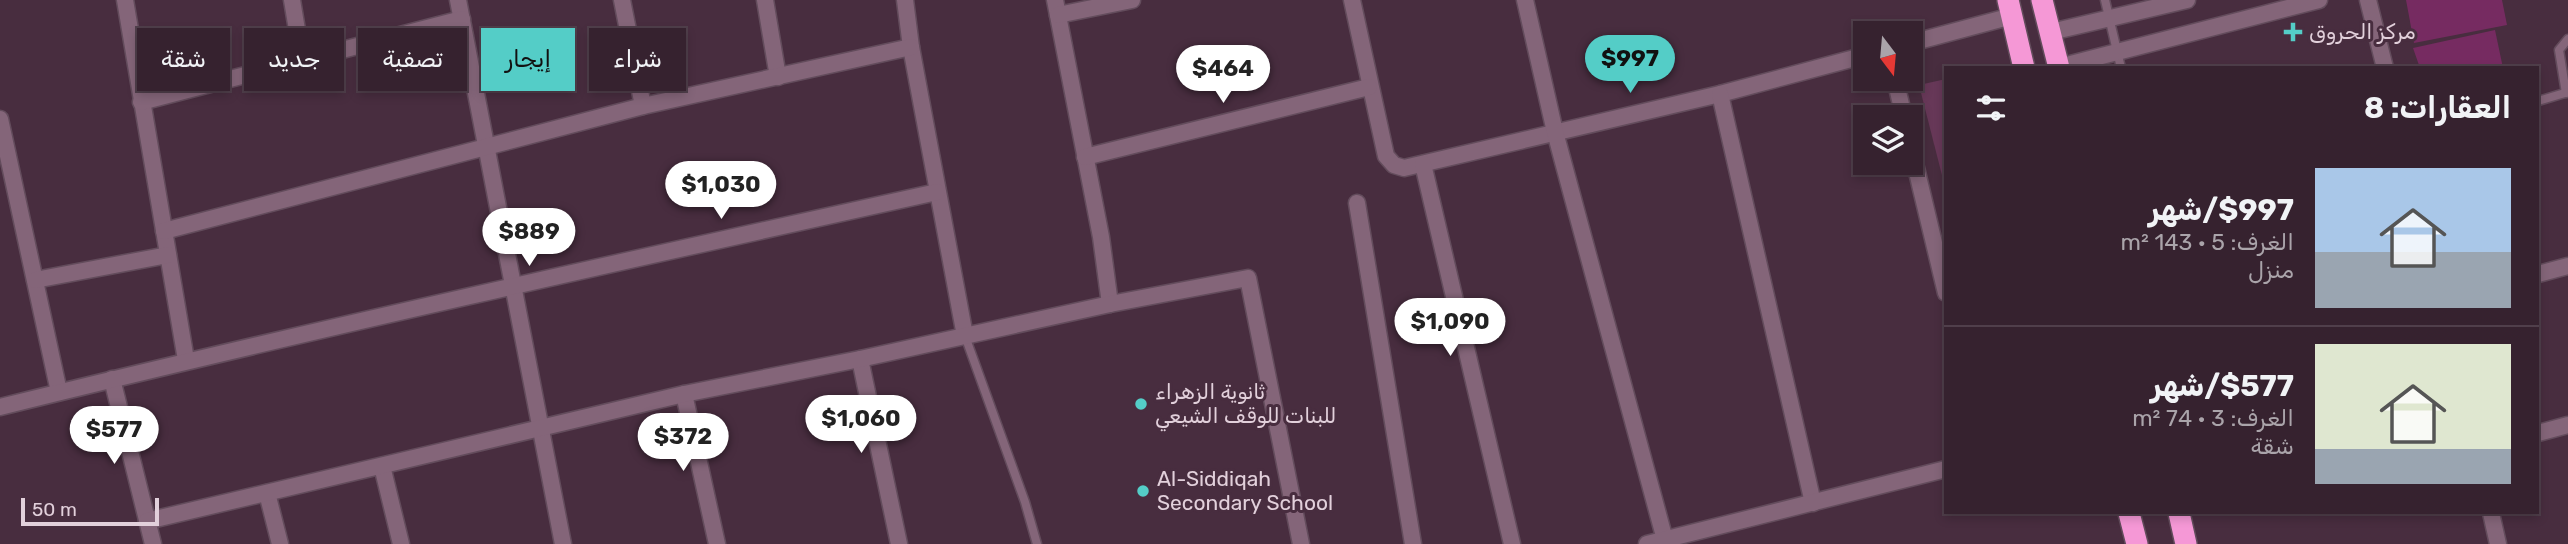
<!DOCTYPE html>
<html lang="ar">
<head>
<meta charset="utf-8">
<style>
	:root { --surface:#36222f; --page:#412f3b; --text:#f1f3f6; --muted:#aaa4aa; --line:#503f4b; --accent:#54cdc7 }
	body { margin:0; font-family:Rubik,"Noto Sans Arabic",sans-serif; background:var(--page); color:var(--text); direction:rtl; height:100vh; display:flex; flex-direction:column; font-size:26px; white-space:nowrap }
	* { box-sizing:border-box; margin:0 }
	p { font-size:23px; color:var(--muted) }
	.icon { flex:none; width:38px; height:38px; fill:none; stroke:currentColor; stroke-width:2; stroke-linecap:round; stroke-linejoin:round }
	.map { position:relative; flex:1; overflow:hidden; direction:ltr }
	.sheet { position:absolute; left:1944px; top:66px; width:595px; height:448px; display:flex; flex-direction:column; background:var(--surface); border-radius:0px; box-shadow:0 4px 10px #0003,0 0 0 2px var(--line); direction:rtl }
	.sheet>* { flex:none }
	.guide { position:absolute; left:21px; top:28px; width:665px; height:63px; direction:rtl; display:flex; gap:14px }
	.needle { width:46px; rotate:164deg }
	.controls { position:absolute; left:1853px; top:21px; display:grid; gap:14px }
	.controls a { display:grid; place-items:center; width:70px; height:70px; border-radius:0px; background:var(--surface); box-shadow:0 4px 10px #0003,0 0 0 2px var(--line); font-size:35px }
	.scale { position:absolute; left:21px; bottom:18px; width:138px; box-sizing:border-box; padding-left:7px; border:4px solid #e2d0db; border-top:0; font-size:19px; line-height:24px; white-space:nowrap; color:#e2d0db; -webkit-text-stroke:5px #482d3f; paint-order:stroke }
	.price { position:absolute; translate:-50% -60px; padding:0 16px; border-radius:24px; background:#fff; color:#222; font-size:23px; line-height:46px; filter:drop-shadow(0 2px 4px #0008) }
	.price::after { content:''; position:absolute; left:50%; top:42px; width:21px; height:16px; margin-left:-10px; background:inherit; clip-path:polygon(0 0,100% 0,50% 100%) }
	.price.current { background:var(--accent); color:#111 }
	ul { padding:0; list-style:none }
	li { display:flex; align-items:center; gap:21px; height:175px; padding:0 28px }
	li+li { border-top:2px solid var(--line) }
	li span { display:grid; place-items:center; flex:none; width:196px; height:140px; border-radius:0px; color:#555 }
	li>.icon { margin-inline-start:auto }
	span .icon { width:84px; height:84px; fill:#fffc; stroke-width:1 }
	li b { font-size:30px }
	h2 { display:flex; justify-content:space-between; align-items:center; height:84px; padding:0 28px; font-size:30px }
	.tag { padding:0 24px; border-radius:0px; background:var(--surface); box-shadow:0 4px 10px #0003,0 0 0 2px var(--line); font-size:24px; line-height:63px }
	.tag.current { background:var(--accent); color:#111 }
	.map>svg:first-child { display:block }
	.green { fill:#673858 }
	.building { fill:#762b61 }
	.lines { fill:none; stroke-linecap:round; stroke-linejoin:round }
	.lane-casing { stroke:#634c5c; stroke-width:11 }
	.street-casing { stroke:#634c5c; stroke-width:19 }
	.highway-casing { stroke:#634c5c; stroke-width:24 }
	.lane { stroke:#846579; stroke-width:8 }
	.street { stroke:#846579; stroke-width:16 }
	.highway { stroke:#f598d6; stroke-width:21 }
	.poi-dot { fill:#54cdc7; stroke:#482d3f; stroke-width:2.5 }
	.labels { text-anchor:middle; stroke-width:6; stroke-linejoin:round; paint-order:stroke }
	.poi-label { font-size:21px; fill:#e2d0db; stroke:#482d3f; text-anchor:start }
</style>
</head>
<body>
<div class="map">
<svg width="2568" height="544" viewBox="0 0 2568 544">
	<rect width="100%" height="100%" fill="#482d3f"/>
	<polygon class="green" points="1946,79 1946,191 1919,85"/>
	<g class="building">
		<polygon points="2406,0 2502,0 2507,25 2414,43"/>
		<polygon points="2495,30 2503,68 2420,68 2413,48"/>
	</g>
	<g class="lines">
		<g class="lane-casing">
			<g id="lane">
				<polyline points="2105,0 2121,68"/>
				<polyline points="2566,93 2559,50 2568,39"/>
				<polyline points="2538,101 2568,92"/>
				<polyline points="965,336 1025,502 1037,544"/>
			</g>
		</g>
		<g class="street-casing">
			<g id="street">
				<polyline points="125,0 186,360"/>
				<polyline points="292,0 302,60"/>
				<polyline points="458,0 563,544"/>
				<polyline points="622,0 643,106"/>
				<polyline points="765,0 778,77"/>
				<polyline points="905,0 911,47 965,336"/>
				<polyline points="1055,0 1101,237 1110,304"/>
				<polyline points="1352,0 1386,156 1394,165 1404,168 1720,94 1866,55"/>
				<polyline points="1525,0 1555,132 1665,540"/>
				<polyline points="2368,0 2385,68"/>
				<polyline points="1058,15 1132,0"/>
				<polyline points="2051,32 2187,0"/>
				<polyline points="1911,43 2012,16"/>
				<polyline points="2059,67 2319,0"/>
				<polyline points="1895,79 1904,117"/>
				<polyline points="1720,94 1813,503"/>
				<polyline points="141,102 462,19"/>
				<polyline points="0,119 59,392"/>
				<polyline points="1911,147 1946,293"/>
				<polyline points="1085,157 1369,87"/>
				<polyline points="1423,164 1512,544"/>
				<polyline points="1357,203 1413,544"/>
				<polyline points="164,231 643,106 911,47"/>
				<polyline points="2538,274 2568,266"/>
				<polyline points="35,280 168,255"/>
				<polyline points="860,359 899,544"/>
				<polyline points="112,379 153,544"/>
				<polyline points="684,394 717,544"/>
				<path d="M0 407C311 330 624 261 937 192"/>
				<polyline points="2538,433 2568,425"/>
				<polyline points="382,466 401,544"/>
				<polyline points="267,493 280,544"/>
				<polyline points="2491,513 2498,544"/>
				<polyline points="147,521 684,394 860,359 1110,304 1248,278 1301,544"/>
				<polyline points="1647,544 1946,469"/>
			</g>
		</g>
		<g class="highway-casing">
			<g id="highway">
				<polyline points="2008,0 2024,68"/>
				<polyline points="2042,0 2059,68"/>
				<polyline points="2129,513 2137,544"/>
				<polyline points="2179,513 2186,544"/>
			</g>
		</g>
		<use href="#lane" class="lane"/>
		<use href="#street" class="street"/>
		<use href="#highway" class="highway"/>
	</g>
	<g class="poi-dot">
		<path d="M2289.5 21.5h7v7h7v7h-7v7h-7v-7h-7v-7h7z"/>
		<circle cx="1141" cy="404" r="7"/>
		<circle cx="1143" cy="491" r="7"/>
	</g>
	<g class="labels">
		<g class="poi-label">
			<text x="2309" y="39">مركز الحروق</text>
			<text x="1155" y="399">ثانوية الزهراء<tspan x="1155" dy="24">للبنات للوقف الشيعي</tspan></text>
			<text x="1157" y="486">Al-Siddiqah<tspan x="1157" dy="24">Secondary School</tspan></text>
		</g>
	</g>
</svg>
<div class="controls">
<a><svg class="needle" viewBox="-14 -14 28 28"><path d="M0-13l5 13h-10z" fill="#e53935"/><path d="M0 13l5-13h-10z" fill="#aaa4aa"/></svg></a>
<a><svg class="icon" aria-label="layers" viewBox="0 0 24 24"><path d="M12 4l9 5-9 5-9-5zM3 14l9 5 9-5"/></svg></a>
</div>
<div class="scale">50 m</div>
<b class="price current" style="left:1630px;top:95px">$997</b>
<b class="price" style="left:1223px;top:105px">$464</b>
<b class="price" style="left:721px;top:221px">$1,030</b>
<b class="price" style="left:529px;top:268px">$889</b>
<b class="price" style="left:1450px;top:358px">$1,090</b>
<b class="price" style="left:861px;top:455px">$1,060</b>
<b class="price" style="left:114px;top:466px">$577</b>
<b class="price" style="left:683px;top:473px">$372</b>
<div class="guide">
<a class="tag">شراء</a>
<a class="tag current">إيجار</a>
<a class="tag">تصفية</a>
<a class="tag">جديد</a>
<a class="tag">شقة</a>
</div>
<section class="sheet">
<h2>العقارات: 8<svg class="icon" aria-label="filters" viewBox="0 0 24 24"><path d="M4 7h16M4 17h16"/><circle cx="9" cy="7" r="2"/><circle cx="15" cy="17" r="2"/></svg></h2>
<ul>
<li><span style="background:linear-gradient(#a9c7e8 60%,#9aa5b1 0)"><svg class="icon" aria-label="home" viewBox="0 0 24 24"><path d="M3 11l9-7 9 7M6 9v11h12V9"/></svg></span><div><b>$997/شهر</b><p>الغرف: 5 · 143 m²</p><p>منزل</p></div></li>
<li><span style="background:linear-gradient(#dfe7d0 75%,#9aa5b1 0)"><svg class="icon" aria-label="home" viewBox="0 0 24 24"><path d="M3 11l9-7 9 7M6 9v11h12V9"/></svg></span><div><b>$577/شهر</b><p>الغرف: 3 · 74 m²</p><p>شقة</p></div></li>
</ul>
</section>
</div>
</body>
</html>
